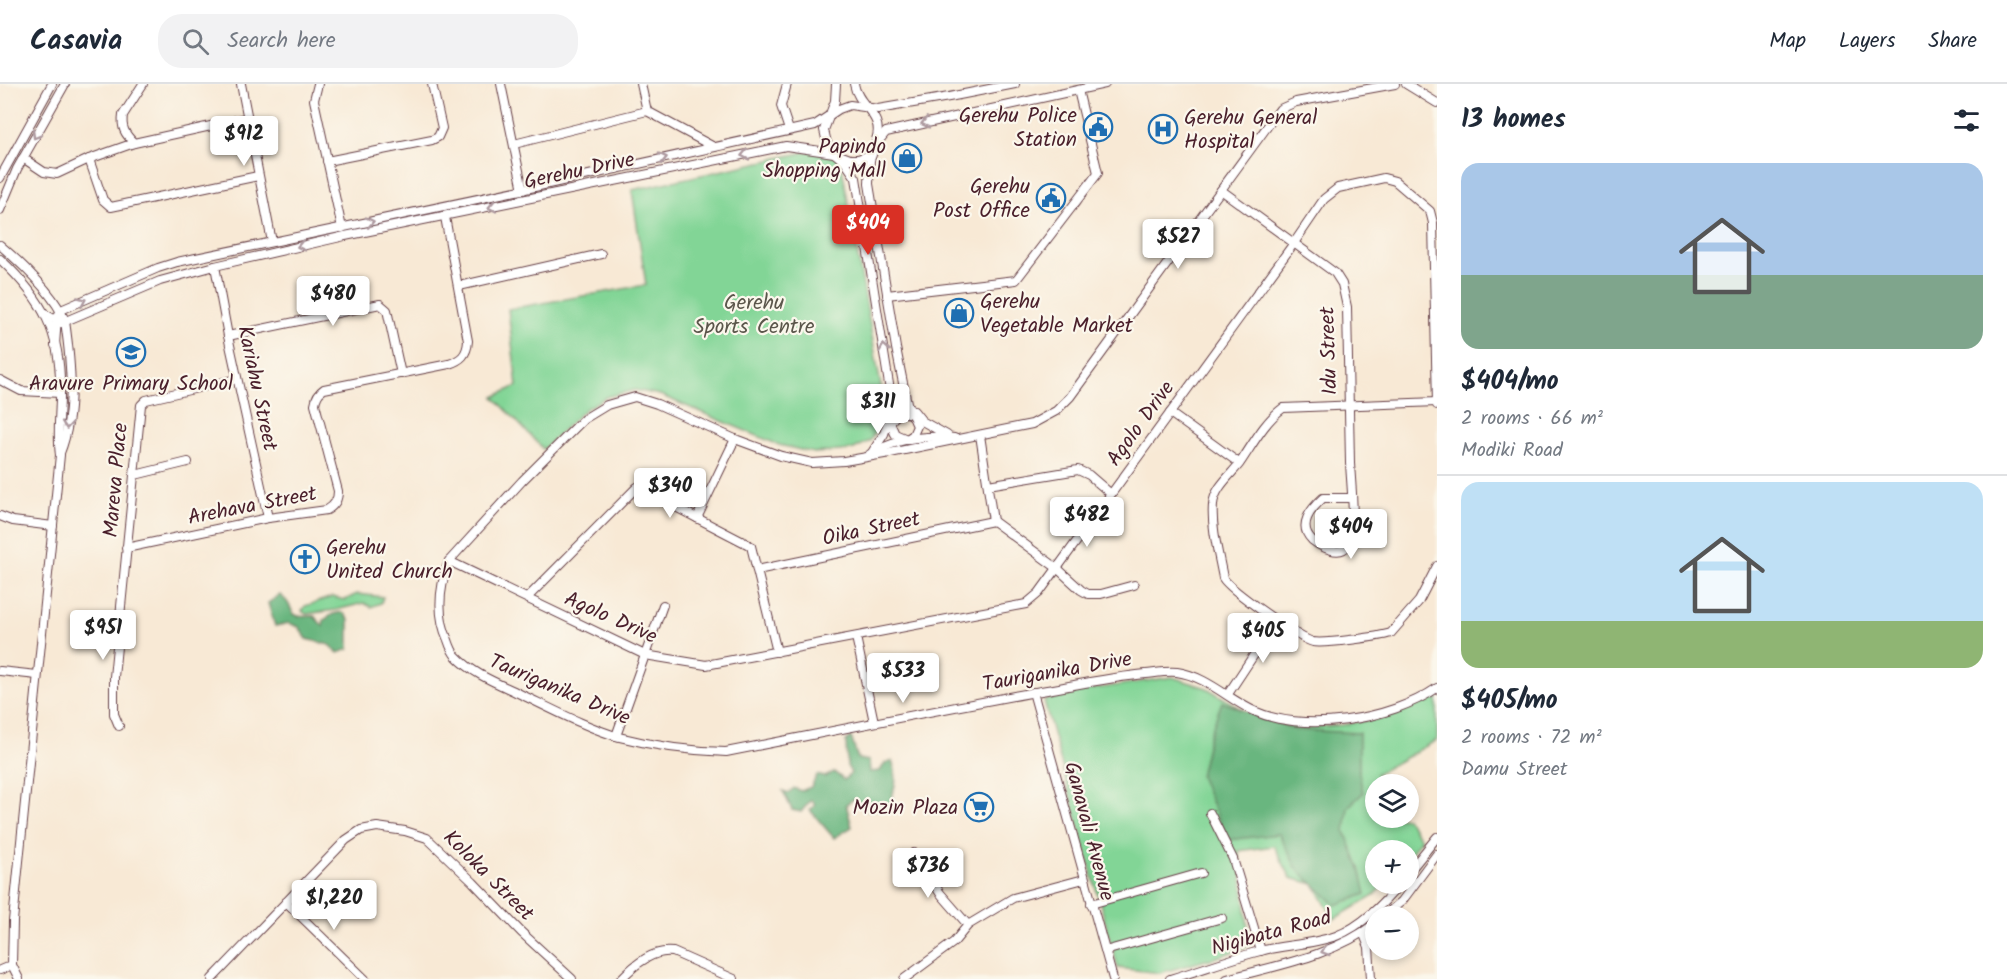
<!DOCTYPE html>
<html lang="en">
<head>
<meta charset="utf-8">
<style>
	:root { --surface:#fff; --page:#f2f2f3; --text:#1f2937; --muted:#747a83; --line:#e0e1e3; --accent:#d93025 }
	body { margin:0; font-family:Kalam,sans-serif; background:var(--page); color:var(--text); height:100vh; display:flex; flex-direction:column; font-size:22px; white-space:nowrap }
	* { box-sizing:border-box; margin:0 }
	p { font-size:20px; color:var(--muted) }
	.icon { flex:none; width:33px; height:33px; fill:none; stroke:currentColor; stroke-width:2; stroke-linecap:round; stroke-linejoin:round }
	.map { position:relative; flex:1; overflow:hidden }
	.panel { display:flex; flex-direction:column; background:var(--surface); width:570px }
	.panel>* { flex:none }
	.tools { position:absolute; left:1365px; top:690px; display:grid; gap:12px }
	.tools a { display:grid; place-items:center; width:54px; height:54px; border-radius:50%; background:var(--surface); box-shadow:0 3px 9px #0003; font-size:30px }
	.price { position:absolute; translate:-50% -51px; padding:0 14px; border-radius:6px; background:#fff; color:#222; font-size:20px; line-height:39px; filter:drop-shadow(0 2px 3px #0008) }
	.price::after { content:''; position:absolute; left:50%; top:36px; width:18px; height:14px; margin-left:-9px; background:inherit; clip-path:polygon(0 0,100% 0,50% 100%) }
	.price.active { background:var(--accent); color:#fff }
	ul { padding:0; list-style:none }
	li { display:grid; align-content:center; gap:12px; height:318px; padding:0 24px }
	li+li { border-top:2px solid var(--line) }
	li span { display:grid; place-items:center; height:186px; border-radius:18px; color:#555 }
	li>.icon { margin-inline-start:auto }
	span .icon { width:108px; height:108px; fill:#fffc; stroke-width:1 }
	li b { font-size:26px }
	h2 { display:flex; justify-content:space-between; align-items:center; height:72px; padding:0 24px; font-size:26px }
	header { display:flex; align-items:center; gap:36px; box-sizing:border-box; height:84px; padding:0 30px; background:var(--surface); border-bottom:2px solid var(--line) }
	header strong { font-size:28px }
	nav { display:flex; gap:33px; margin-inline-start:auto; font-size:21px }
	.search { width:420px; height:54px; background:var(--page); display:flex; align-items:center; gap:15px; box-sizing:border-box; padding:0 21px; border-radius:24px; color:var(--muted); font-size:22px }
	main { display:flex; flex:1; min-height:0 }
	.map>svg:first-child { display:block }
	.green { fill:#82d596; stroke:#667a60; stroke-width:1.5 }
	.forest { fill:#69b67f; stroke:#5a6a55; stroke-width:1.5 }
	.lines { fill:none; stroke-linecap:round; stroke-linejoin:round }
	.minor-casing { stroke:#643d44; stroke-width:10 }
	.minor { stroke:#fff; stroke-width:8 }
	.oneway { stroke:#ae9aa0 }
	.labels { text-anchor:middle; stroke-width:4.5; stroke-linejoin:round; paint-order:stroke }
	.poi-label { font-size:21px; fill:#4a1f2b; stroke:#fbf7ec; text-anchor:end }
	.street-label { font-size:21px; fill:#4a1f2b; stroke:#fbf7ec }
	.park-label { font-size:21px; fill:#5b564b; stroke:#fbf7ec }
</style>
</head>
<body>
<header>
<strong>Casavia</strong>
<div class="search"><svg class="icon" aria-label="search" viewBox="0 0 24 24"><circle cx="10" cy="10" r="6"/><path d="M15 15l6 6"/></svg>Search here</div>
<nav><a>Map</a><a>Layers</a><a>Share</a></nav>
</header>
<main>
<div class="map">
<svg width="1437" height="895" viewBox="0 0 1437 895">
	<rect width="100%" height="100%" fill="#fbf7ec"/>
	<filter id="ink" filterUnits="userSpaceOnUse"><feTurbulence type="fractalNoise" baseFrequency=".0167" numOctaves="2"/><feDisplacementMap in="SourceGraphic" scale="12" xChannelSelector="R" yChannelSelector="G"/><feConvolveMatrix kernelMatrix="1 2 1 2 8 2 1 2 1" color-interpolation-filters="sRGB"/></filter>
	<filter id="wash" filterUnits="userSpaceOnUse"><feTurbulence type="fractalNoise" baseFrequency=".008" numOctaves="4" result="noise"/><feDisplacementMap in="SourceGraphic" scale="24" xChannelSelector="R" yChannelSelector="G"/><feGaussianBlur stdDeviation="1.35" result="paint"/><feColorMatrix in="noise" values="0 0 0 0 0 0 0 0 0 0 0 0 0 0 0 0 0 1.4 0 .05"/><feComposite in="paint" operator="in"/></filter>
	<g filter="url(#wash)">
		<rect width="100%" height="100%" fill="#f8e9d5"/>
		<g class="green">
			<polygon points="838,61 883,314 879,342 870,357 852,366 814,369 779,361 660,311 635,306 606,313 585,325 543,365 494,313 517,302 508,225 646,201 632,106"/>
			<polygon points="357,510 383,513 381,519 371,523 364,519 336,526 306,530 302,527 305,522 332,513 345,516"/>
			<polygon points="1172,593 1207,604 1256,634 1306,644 1342,641 1384,633 1437,609 1437,656 1376,690 1384,700 1376,700 1376,734 1406,734 1421,755 1409,772 1408,766 1376,766 1376,800 1385,800 1374,812 1334,835 1314,800 1291,794 1274,762 1239,767 1250,861 1221,872 1160,889 1118,884 1044,617 1074,608"/>
		</g>
		<g class="forest">
			<path d="M280 511C299 524 282 535 314 532L323 542 324 536 333 530 343 528 349 536V565L338 569 330 561 307 555 299 543 289 539 275 542 268 519Z"/>
			<polygon points="1222,618 1296,646 1359,649 1359,689 1363,709 1348,723 1345,748 1360,784 1366,810 1336,821 1297,785 1279,750 1228,756 1200,692 1209,653"/>
			<path d="M851 653 858 675 869 677 870 688 880 687 885 679 892 677C900 697 893 703 891 722L880 725 868 726 854 715 846 720 852 743 834 754 810 726 815 721 811 716 801 728 792 726 783 707 788 709 794 704 801 707 811 703 817 691 825 693 834 688 844 696 851 689 847 682 846 657Z"/>
		</g>
	</g>
	<g filter="url(#ink)">
		<g class="lines">
			<g class="minor-casing">
				<g id="minor">
					<polyline points="241,0 272,158"/>
					<polyline points="318,0 314,16 342,144"/>
					<polyline points="501,0 523,106"/>
					<polyline points="787,0 781,22 789,46"/>
					<polyline points="836,0 835,17 824,46 827,59 834,69 845,78 856,94 892,319 891,341 895,350 907,355"/>
					<path d="M854 0C858 23 885 31 876 56"/>
					<path d="M1395 0 1296 18 1280 25 1070 313 1056 327 1032 340 890 369 844 377 812 379 781 372 735 355 657 320 635 313 607 321 584 335 522 397 449 477C439 504 436 530 448 556 450 562 452 568 456 572 473 590 497 599 518 609 548 623 587 644 619 653 654 662 690 667 726 668 833 647 940 625 1047 606 1080 600 1113 593 1146 590 1156 589 1167 587 1177 588 1205 592 1226 613 1250 625 1301 651 1391 636 1437 604"/>
					<polyline points="1406,0 1437,19"/>
					<polyline points="647,27 712,62"/>
					<path d="M134 59C125 50 121 44 123 31L143 0"/>
					<polyline points="514,60 647,27 641,0"/>
					<polyline points="873,68 870,76 869,100 896,264 907,319 917,342 913,351 907,355"/>
					<polyline points="23,74 44,88 57,90 89,75 134,59 247,34"/>
					<polyline points="89,75 103,116 111,123 258,92"/>
					<polyline points="327,77 432,56 438,53 442,44 432,0"/>
					<polyline points="0,94 52,0"/>
					<path d="M1221 106 1335 189 1342 200 1347 223C1348 275 1349 327 1350 379 1351 399 1355 435 1352 453 1352 454 1349 460 1348 461 1340 473 1321 463 1312 456 1297 441 1311 425 1323 414H1351"/>
					<polyline points="0,126 17,85 65,0"/>
					<path d="M0 161C22 180 55 210 65 237 71 279 76 329 60 369"/>
					<path d="M0 175C43 215 62 250 60 310 60 331 57 350 60 371L13 837 12 881 19 895"/>
					<polyline points="215,182 228,252 268,434"/>
					<polyline points="459,202 601,170"/>
					<polyline points="887,211 1016,196 1098,89 1078,6"/>
					<polyline points="45,230 61,239 160,197 215,182 345,152 786,62 834,69 850,75 858,75 867,72 886,48 1105,0"/>
					<polyline points="228,252 380,220 387,226 401,290"/>
					<polyline points="55,261 57,234 61,226 158,184 177,178 530,104 815,41 839,25 850,21 878,25 949,13 1015,0"/>
					<polyline points="0,296 21,307 60,309"/>
					<path d="M1437 318 1283 324C1264 338 1253 360 1240 379 1231 391 1214 404 1213 421 1211 443 1219 472 1223 494 1230 506 1300 555 1313 558 1324 560 1379 553 1391 549L1419 517 1437 482"/>
					<polyline points="914,327 922,337 947,351"/>
					<polyline points="1170,329 1239,379"/>
					<path d="M891 337C897 329 905 326 914 332"/>
					<polyline points="980,351 993,437 1057,484 1081,506 1088,510 1101,510 1134,501"/>
					<polyline points="873,367 884,350 889,335"/>
					<path d="M870 370C897 355 923 350 954 354"/>
					<polyline points="135,391 188,378"/>
					<polyline points="988,401 1078,386 1089,391 1111,410"/>
					<polyline points="0,432 13,437 53,442"/>
					<polyline points="697,434 735,355"/>
					<path d="M126 464 268 434 327 426C335 421 338 416 338 407L315 320C316 313 318 309 324 305L449 280C461 276 467 271 468 257L445 133"/>
					<polyline points="449,477 645,571 706,581 1026,520 1039,509 1294,159 1324,115 1338,104 1384,94 1395,97 1430,127 1433,139 1437,321"/>
					<polyline points="757,486 993,437"/>
					<polyline points="527,514 637,403 751,462 777,568"/>
					<polyline points="856,553 874,638"/>
					<polyline points="0,587 37,591"/>
					<polyline points="1033,608 1113,895"/>
					<polyline points="1228,610 1277,536"/>
					<polyline points="119,642 114,630 114,593 141,321 146,316 237,295"/>
					<polyline points="616,652 663,521"/>
					<polyline points="1210,729 1233,775 1261,867"/>
					<polyline points="914,769 940,809 968,841"/>
					<polyline points="1408,789 1437,753"/>
					<polyline points="286,818 365,895"/>
					<polyline points="1091,820 1201,789"/>
					<polyline points="1384,832 1402,817 1437,770"/>
					<polyline points="1363,848 1369,863 1371,895"/>
					<polyline points="1105,867 1222,834"/>
					<polyline points="0,886 12,881"/>
					<polyline points="212,895 346,756 361,746 377,743 405,747 427,754 473,798 521,848 572,895"/>
					<path d="M621 895C634 881 653 865 673 868L734 895"/>
					<polyline points="904,895 954,858 968,841 1013,814 1084,795"/>
					<path d="M1170 895C1201 886 1232 874 1264 866 1287 861 1313 860 1336 852 1362 842 1383 820 1400 800"/>
					<path d="M1227 895C1278 881 1333 872 1376 839"/>
				</g>
			</g>
			<use href="#minor" class="minor"/>
		</g>
		<defs><path id="oneway-chevron" d="M-2-3.5L2.5 0L-2 3.5" fill="none" stroke-width="1.6" stroke-linecap="round" stroke-linejoin="round" transform="scale(1.5)"/></defs>
		<g class="oneway">
			<use href="#oneway-chevron" transform="translate(925 39) rotate(167)"/>
			<use href="#oneway-chevron" transform="translate(36 51) rotate(120)"/>
			<use href="#oneway-chevron" transform="translate(745 71) rotate(168)"/>
			<use href="#oneway-chevron" transform="translate(663 74) rotate(-13)"/>
			<use href="#oneway-chevron" transform="translate(492 123) rotate(168)"/>
			<use href="#oneway-chevron" transform="translate(370 138) rotate(-12)"/>
			<use href="#oneway-chevron" transform="translate(301 162) rotate(167)"/>
			<use href="#oneway-chevron" transform="translate(82 217) rotate(-24)"/>
			<use href="#oneway-chevron" transform="translate(884 264) rotate(-99)"/>
			<use href="#oneway-chevron" transform="translate(67 341) rotate(95)"/>
			<use href="#oneway-chevron" transform="translate(1325 867) rotate(162)"/>
		</g>
	</g>
	<defs>
		<g id="civic-ring" transform="scale(1.5)"><circle r="9.5" fill="#fbf7ec" stroke="#1f6fb2" stroke-width="1.5"/><path d="M-.6-6.5H3V-4.5H.6V-3L4-1V1h2V6H-6V1h2V-1L-.6-3ZM-1.2 2.5V6h2.4V2.5Z" fill="#1f6fb2"/></g>
		<g id="hospital-ring" transform="scale(1.5)"><circle r="9.5" fill="#fbf7ec" stroke="#1f6fb2" stroke-width="1.5"/><path d="M-5-5h3v3.5h4V-5h3V5h-3V1.5h-4V5h-3Z" fill="#1f6fb2"/></g>
		<g id="shop-ring" transform="scale(1.5)"><circle r="9.5" fill="#fbf7ec" stroke="#1f6fb2" stroke-width="1.5"/><path d="M-5-2.5h2.3a2.7 3.5 0 0 1 5.4 0H5L5.5 6h-11ZM-1.5-2.5h3a1.5 2.3 0 0 0-3 0Z" fill="#1f6fb2"/></g>
		<g id="school-ring" transform="scale(1.5)"><circle r="9.5" fill="#fbf7ec" stroke="#1f6fb2" stroke-width="1.5"/><path d="M0-5L7-2L0 1L-7-2ZM-4 1L0 2.5L4 1V4Q0 6-4 4Z" fill="#1f6fb2"/></g>
		<g id="church-ring" transform="scale(1.5)"><circle r="9.5" fill="#fbf7ec" stroke="#1f6fb2" stroke-width="1.5"/><path d="M-1.2-6h2.4v3.5h3.3v2.4h-3.3V6h-2.4V-.1h-3.3v-2.4h3.3Z" fill="#1f6fb2"/></g>
		<g id="supermarket-ring" transform="scale(1.5)"><circle r="9.5" fill="#fbf7ec" stroke="#1f6fb2" stroke-width="1.5"/><path d="M-6-5.5h2.5l.6 2H6L4.5 2H-2.5L-4.4-4H-6ZM-1.5 3.2a1.3 1.3 0 1 0 .1 0ZM3 3.2a1.3 1.3 0 1 0 .1 0Z" fill="#1f6fb2"/></g>
	</defs>
	<g fill-rule="evenodd">
		<use href="#civic-ring" x="1098" y="43"/>
		<use href="#hospital-ring" x="1163" y="45"/>
		<use href="#shop-ring" x="907" y="74"/>
		<use href="#civic-ring" x="1051" y="114"/>
		<use href="#shop-ring" x="959" y="229"/>
		<use href="#school-ring" x="131" y="268"/>
		<use href="#church-ring" x="305" y="475"/>
		<use href="#supermarket-ring" x="979" y="723"/>
	</g>
	<g class="labels">
		<g class="poi-label">
			<text x="1077" y="38">Gerehu Police<tspan x="1077" dy="24">Station</tspan></text>
			<text x="1184" y="40" text-anchor="start">Gerehu General<tspan x="1184" dy="24">Hospital</tspan></text>
			<text x="886" y="69">Papindo<tspan x="886" dy="24">Shopping Mall</tspan></text>
			<text x="1030" y="109">Gerehu<tspan x="1030" dy="24">Post Office</tspan></text>
			<text x="980" y="224" text-anchor="start">Gerehu<tspan x="980" dy="24">Vegetable Market</tspan></text>
			<text x="131" y="306" text-anchor="middle">Aravure Primary School</text>
			<text x="326" y="470" text-anchor="start">Gerehu<tspan x="326" dy="24">United Church</tspan></text>
			<text x="958" y="730">Mozin Plaza</text>
		</g>
		<g class="street-label">
			<text transform="translate(579 86) rotate(-12)" y="7">Gerehu Drive</text>
			<text transform="translate(1328 267) rotate(-92)" y="7">Idu Street</text>
			<text transform="translate(258 304) rotate(78)" y="7">Kariahu Street</text>
			<text transform="translate(1140 339) rotate(-54)" y="7">Agolo Drive</text>
			<text transform="translate(115 396) rotate(-85)" y="7">Mareva Place</text>
			<text transform="translate(252 421) rotate(-11)" y="7">Arehava Street</text>
			<text transform="translate(871 444) rotate(-12)" y="7">Oika Street</text>
			<text transform="translate(611 533) rotate(24)" y="7">Agolo Drive</text>
			<text transform="translate(1057 587) rotate(-10)" y="7">Tauriganika Drive</text>
			<text transform="translate(560 605) rotate(23)" y="7">Tauriganika Drive</text>
			<text transform="translate(1090 747) rotate(75)" y="7">Ganavali Avenue</text>
			<text transform="translate(489 791) rotate(45)" y="7">Koloka Street</text>
			<text transform="translate(1271 848) rotate(-15)" y="7">Nigibata Road</text>
		</g>
		<g class="park-label">
			<text x="754" y="225">Gerehu<tspan x="754" dy="24">Sports Centre</tspan></text>
		</g>
	</g>
</svg>
<div class="tools">
<a><svg class="icon" aria-label="layers" viewBox="0 0 24 24"><path d="M12 4l9 5-9 5-9-5zM3 14l9 5 9-5"/></svg></a>
<a>+</a>
<a>−</a>
</div>
<b class="price" style="left:244px;top:83px">$912</b>
<b class="price active" style="left:868px;top:172px">$404</b>
<b class="price" style="left:1178px;top:186px">$527</b>
<b class="price" style="left:333px;top:243px">$480</b>
<b class="price" style="left:878px;top:351px">$311</b>
<b class="price" style="left:670px;top:435px">$340</b>
<b class="price" style="left:1087px;top:464px">$482</b>
<b class="price" style="left:1351px;top:476px">$404</b>
<b class="price" style="left:103px;top:577px">$951</b>
<b class="price" style="left:1263px;top:580px">$405</b>
<b class="price" style="left:903px;top:620px">$533</b>
<b class="price" style="left:928px;top:815px">$736</b>
<b class="price" style="left:334px;top:847px">$1,220</b>
</div>
<section class="panel">
<h2>13 homes<svg class="icon" aria-label="filters" viewBox="0 0 24 24"><path d="M4 7h16M4 17h16"/><circle cx="9" cy="7" r="2"/><circle cx="15" cy="17" r="2"/></svg></h2>
<ul>
<li><span style="background:linear-gradient(#a9c7e8 60%,#7fa58c 0)"><svg class="icon" aria-label="home" viewBox="0 0 24 24"><path d="M3 11l9-7 9 7M6 9v11h12V9"/></svg></span><div><b>$404/mo</b><p>2 rooms · 66 m²</p><p>Modiki Road</p></div></li>
<li><span style="background:linear-gradient(#bfe0f5 75%,#8fb573 0)"><svg class="icon" aria-label="home" viewBox="0 0 24 24"><path d="M3 11l9-7 9 7M6 9v11h12V9"/></svg></span><div><b>$405/mo</b><p>2 rooms · 72 m²</p><p>Damu Street</p></div></li>
</ul>
</section>
</main>
</body>
</html>
